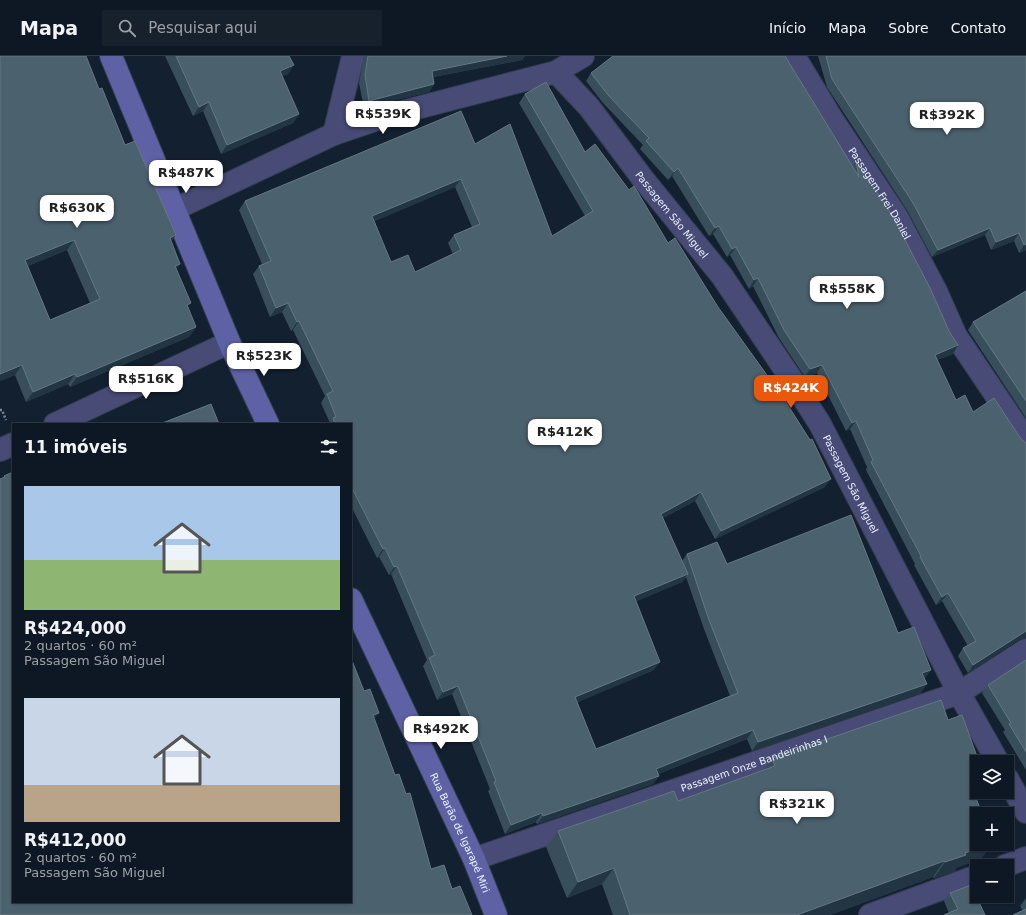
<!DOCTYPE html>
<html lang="pt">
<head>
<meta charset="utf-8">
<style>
	:root { --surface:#0e1824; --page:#17212c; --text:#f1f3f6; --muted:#9ba0a6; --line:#2e3741; --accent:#ea580c }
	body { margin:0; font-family:"DejaVu Sans",sans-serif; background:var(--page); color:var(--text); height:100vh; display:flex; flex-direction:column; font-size:15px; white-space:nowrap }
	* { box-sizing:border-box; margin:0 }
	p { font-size:13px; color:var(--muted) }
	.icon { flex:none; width:22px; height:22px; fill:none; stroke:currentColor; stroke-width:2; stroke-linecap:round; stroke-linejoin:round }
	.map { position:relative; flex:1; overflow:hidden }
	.panel { position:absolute; left:12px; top:367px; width:340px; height:480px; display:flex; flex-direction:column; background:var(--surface); border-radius:0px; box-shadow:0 1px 3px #0004,0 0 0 1px var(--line) }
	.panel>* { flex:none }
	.buttons { position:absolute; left:970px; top:699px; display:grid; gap:8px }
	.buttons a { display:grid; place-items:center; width:44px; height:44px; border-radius:0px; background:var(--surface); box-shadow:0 1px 3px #0004,0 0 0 1px var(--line); font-size:20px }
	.price { position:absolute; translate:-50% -34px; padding:0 9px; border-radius:8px; background:#fff; color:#222; font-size:13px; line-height:26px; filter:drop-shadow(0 1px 2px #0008) }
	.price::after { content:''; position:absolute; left:50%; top:24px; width:12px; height:9px; margin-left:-6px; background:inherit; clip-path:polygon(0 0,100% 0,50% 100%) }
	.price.selected { background:var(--accent); color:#fff }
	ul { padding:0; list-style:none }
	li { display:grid; align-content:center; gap:8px; height:212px; padding:0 12px }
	li span { display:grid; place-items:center; height:124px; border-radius:0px; color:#555 }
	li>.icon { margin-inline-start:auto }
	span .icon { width:72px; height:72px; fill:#fffc; stroke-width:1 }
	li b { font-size:17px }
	h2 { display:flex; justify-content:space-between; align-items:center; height:48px; padding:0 12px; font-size:17px }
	header { display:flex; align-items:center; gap:24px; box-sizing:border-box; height:56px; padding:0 20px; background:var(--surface); border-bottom:1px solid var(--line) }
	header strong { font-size:19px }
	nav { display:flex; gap:22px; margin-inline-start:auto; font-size:14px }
	.search { width:280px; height:36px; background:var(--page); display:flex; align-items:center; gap:10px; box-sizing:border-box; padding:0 14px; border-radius:0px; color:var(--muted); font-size:15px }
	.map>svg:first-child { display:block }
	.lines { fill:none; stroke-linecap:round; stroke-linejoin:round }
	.street-casing { stroke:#313d4d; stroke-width:24 }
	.secondary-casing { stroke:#313d4d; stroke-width:24 }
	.path { stroke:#798491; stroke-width:2.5; stroke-dasharray:2 2; stroke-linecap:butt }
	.street { stroke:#474b75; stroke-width:22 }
	.secondary { stroke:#5e62a5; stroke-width:22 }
	.wall { fill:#384f5b; fill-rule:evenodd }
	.shaded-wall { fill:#213543 }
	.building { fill:#4b616d; stroke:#647883; fill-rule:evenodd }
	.labels { text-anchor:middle; stroke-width:3; stroke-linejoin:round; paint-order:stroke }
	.street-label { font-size:10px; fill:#e9f2fd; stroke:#050911 }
</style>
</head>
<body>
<header>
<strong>Mapa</strong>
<div class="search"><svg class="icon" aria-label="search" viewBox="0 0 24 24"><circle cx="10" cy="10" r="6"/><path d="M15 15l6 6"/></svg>Pesquisar aqui</div>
<nav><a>Início</a><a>Mapa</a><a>Sobre</a><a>Contato</a></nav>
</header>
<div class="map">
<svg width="1026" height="859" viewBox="0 0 1026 859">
	<rect width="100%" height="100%" fill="#132030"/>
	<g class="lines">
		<g class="street-casing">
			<g id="street">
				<path id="s1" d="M794 0 832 63 897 161 936 235 956 280 1026 384"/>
				<path id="s2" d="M556 16 589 51 643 123 722 220 790 321 820 368 959 637 998 706"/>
				<polyline points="334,78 353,0"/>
				<polyline points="175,153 334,78 390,59 556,16 583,0"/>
				<polyline points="55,368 228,287 230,288"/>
				<polyline points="0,394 13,388"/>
				<polyline points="1007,722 1026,756"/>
				<path id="s3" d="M474 803 959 637 1026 594"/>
				<polyline points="1005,810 1026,802"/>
				<polyline points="870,859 977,820"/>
			</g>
		</g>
		<g class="secondary-casing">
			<g id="secondary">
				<polyline points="111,0 230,288 268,368"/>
				<path id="s4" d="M351 543 474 803 496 859"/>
			</g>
		</g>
		<polyline class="path" points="0,354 2,354 6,364"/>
		<use href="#street" class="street"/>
		<use href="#secondary" class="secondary"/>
	</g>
	<g class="wall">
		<path d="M0 0 99 33 125 89 171 186 180 208 176 213 188 251 196 271 189 281 70 331 68 328 26 346 15 319 0 325ZM67 194 90 247 50 264 28 210Z"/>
		<polygon points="165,0 289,0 288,18 282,20 299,58 293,67 221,98 203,55 193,60"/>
		<polygon points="364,0 525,0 522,4 433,21 434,28 429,36 364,52 359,27"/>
		<polygon points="818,0 1026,0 1026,194 1019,197 1014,185 991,194 985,179 932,201 907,154 827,31"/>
		<polygon points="591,17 852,110 856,105 950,277 958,289 953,298 937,304 1025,582 1020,583 968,617 958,600 963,592 968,590 942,545 936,549 914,509 915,508 866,414 867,411 850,373 846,375 817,317 805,321 779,282 753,230 749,233 730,199 727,201 713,178 709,180 672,120 668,124 640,93 643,89 603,47 586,25"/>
		<path d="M525 38 585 96 629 134 668 187 825 431 715 483 695 445 663 462 682 505 687 498 727 508 898 577 931 614 924 623 921 637 752 695 747 683 658 718 659 720 653 728 537 768 536 766 505 778 488 735 490 733 452 638 437 644 423 610 427 604 391 518 389 519 379 501 377 502 351 450V368H329L330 367 321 347 325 340 293 274 291 275 282 256 270 261 253 218 259 210 262 208 239 154 245 145 475 88 552 180 585 160 519 47ZM455 131 472 171 454 179 448 187 453 198 415 216 391 206 374 165ZM686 521 704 573 730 640 596 693 577 646 654 614 636 545 682 526Z"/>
		<polygon points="1026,235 1026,362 968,274 973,266"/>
		<polygon points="1026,604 1026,714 1003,676 1005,674 982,637 988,629"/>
		<polygon points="948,664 977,706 977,727 973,733 981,803 956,812 955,815 934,822 933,821 830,859 613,859 602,828 567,842 546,791 558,775 678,745 764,714 772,702"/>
		<polygon points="950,837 985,859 949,857 944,845"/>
		<polygon points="1026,842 1026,859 1023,855 1020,850"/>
	</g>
	<g class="shaded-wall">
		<polygon points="507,0 525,0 522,4 427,22 432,15"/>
		<polygon points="294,9 288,18 274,24 280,15"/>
		<polygon points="434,28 429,36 364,52 369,45"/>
		<polygon points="209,46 203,55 193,60 199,51"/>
		<polygon points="299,58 293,67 221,98 227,89"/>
		<polygon points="678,112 672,120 668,124 674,116"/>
		<polygon points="461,123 455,131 366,169 372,160"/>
		<polygon points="719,170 713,178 709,180 715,172"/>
		<polygon points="990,172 985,179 932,201 938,194"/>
		<polygon points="1019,177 1014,185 991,194 996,186"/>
		<polygon points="176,179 169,189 170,182"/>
		<polygon points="74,184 67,194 18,214 25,204"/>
		<polygon points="1026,188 1026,194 1019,197 1024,189"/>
		<polygon points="736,191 730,199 727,201 732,193"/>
		<polygon points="180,208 173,218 175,210"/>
		<polygon points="758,222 753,230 749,233 754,224"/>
		<polygon points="288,247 282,256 270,261 276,252"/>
		<polygon points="299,265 293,274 291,275 297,266"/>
		<polygon points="196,271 189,281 70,331 77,321"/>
		<polygon points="958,289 953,298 929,307 935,299"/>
		<polygon points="22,309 15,319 0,325 0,318"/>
		<polygon points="822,309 817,317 805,321 810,313"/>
		<polygon points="75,318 68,328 26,346 33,336"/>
		<polygon points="856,365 850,373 846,375 852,367"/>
		<polygon points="831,423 825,431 715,483 721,475"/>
		<polygon points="701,436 695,445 655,466 661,458"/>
		<polygon points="385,492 379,501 377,502 383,493"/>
		<polygon points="397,510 391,518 389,519 394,511"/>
		<polygon points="688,518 682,526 628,549 634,540"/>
		<polygon points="948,537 942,545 936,549 942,541"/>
		<polygon points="1026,575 1026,582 1020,583 968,617 973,609"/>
		<polygon points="660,606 654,614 569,650 575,641"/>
		<polygon points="931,614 925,622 916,626 922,617"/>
		<polygon points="927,628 921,637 752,695 758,686"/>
		<polygon points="458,630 452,638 437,644 443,636"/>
		<polygon points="379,657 373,665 373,659"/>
		<polygon points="753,674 747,683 650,721 656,713"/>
		<polygon points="659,720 653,728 537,768 543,760"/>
		<polygon points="977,721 977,727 972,734 969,723"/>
		<polygon points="542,757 536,766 505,778 511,769"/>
		<polygon points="990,788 992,788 981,803 956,812 955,815 934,822 945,806 965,797"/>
		<polygon points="944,805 933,821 830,859 797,859"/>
		<polygon points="614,812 602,828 567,842 578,826"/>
	</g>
	<g class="building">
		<path d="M0 0H86L99 33 102 32 125 89 135 85 176 179 170 182 180 208 175 210 191 247 187 249 196 271 77 321 75 318 33 336 22 309 0 318ZM74 184 100 243 50 264 25 204Z"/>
		<polygon points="176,0 289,0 294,9 280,15 299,58 227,89 209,46 199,51"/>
		<polygon points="368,0 507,0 432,15 434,28 369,45 365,19"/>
		<polygon points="613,0 785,0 859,121 856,105 892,159 930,232 950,277 958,289 935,299 956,344 965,339 973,356 994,342 1021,383 1026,387 1026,575 973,609 963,592 976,585 948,537 942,541 920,501 921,500 871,406 873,404 856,365 852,367 822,309 810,313 784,274 758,222 754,224 736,191 732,193 719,170 715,172 678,112 674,116 646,85 649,82 608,39 591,17"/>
		<polygon points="826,0 1026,0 1026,188 1024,189 1019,177 996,186 990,172 938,194 913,147 832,23"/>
		<path d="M546 26 585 96 595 88 629 134 634 130 668 187 675 182 718 251 782 340 810 384 812 383 831 423 721 475 701 436 661 458 688 518 634 540 660 606 575 641 596 693 738 637 709 564 687 498 717 486 727 508 851 459 898 577 914 571 931 614 922 617 927 628 758 686 753 674 656 713 659 720 543 760 542 757 511 769 494 726 496 725 458 630 443 636 429 602 435 599 397 510 394 511 385 492 383 493 351 430V424L352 423 351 421V368H335L333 362 336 361 327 338 333 335 299 265 297 266 288 247 276 252 259 210 271 205 245 145 461 55 475 88 510 68 552 180 593 155 525 38ZM461 123 480 168 454 179 461 194 415 216 408 199 391 206 372 160Z"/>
		<polygon points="1026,235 1026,345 973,266"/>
		<polygon points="211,348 219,368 160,368"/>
		<polygon points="13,416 13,846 351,846 351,602 364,635 370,633 379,657 373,659 395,719 399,718 406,738 410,737 431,813 444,809 452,833 460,830 472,859 0,859 0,423 5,421 4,420"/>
		<polygon points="1026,604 1026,696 1009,668 1011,667 988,629"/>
		<polygon points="941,644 948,664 962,659 979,706 977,706 977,721 969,723 982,758 977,758 977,788 990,788 965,797 966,799 945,806 944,805 797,859 630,859 614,812 578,826 558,775 674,735 678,745 775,710 772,702"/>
		<polygon points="971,829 985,859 944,859 958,853 950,837"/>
		<polygon points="1026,853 1026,859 1013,859"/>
	</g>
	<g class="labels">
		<g class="street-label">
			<text dy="4" stroke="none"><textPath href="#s1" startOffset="162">Passagem Frei Daniel</textPath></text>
			<text dy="4" stroke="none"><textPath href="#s2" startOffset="184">Passagem São Miguel</textPath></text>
			<text dy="4" stroke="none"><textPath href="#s2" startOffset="508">Passagem São Miguel</textPath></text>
			<text dy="4" stroke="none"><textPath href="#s3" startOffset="296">Passagem Onze Bandeirinhas I</textPath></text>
			<text dy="4" stroke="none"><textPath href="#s4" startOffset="258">Rua Barão de Igarapé Miri</textPath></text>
		</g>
	</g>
</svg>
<div class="buttons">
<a><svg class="icon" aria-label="layers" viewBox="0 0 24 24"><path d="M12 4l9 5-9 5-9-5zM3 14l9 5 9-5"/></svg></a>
<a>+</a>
<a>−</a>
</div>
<b class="price" style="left:383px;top:79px">R$539K</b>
<b class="price" style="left:947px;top:80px">R$392K</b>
<b class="price" style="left:186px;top:138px">R$487K</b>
<b class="price" style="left:77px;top:173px">R$630K</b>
<b class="price" style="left:847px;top:254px">R$558K</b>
<b class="price" style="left:264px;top:321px">R$523K</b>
<b class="price" style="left:146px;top:344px">R$516K</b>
<b class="price selected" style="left:791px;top:353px">R$424K</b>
<b class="price" style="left:565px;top:397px">R$412K</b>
<b class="price" style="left:441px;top:694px">R$492K</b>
<b class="price" style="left:797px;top:769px">R$321K</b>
<section class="panel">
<h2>11 imóveis<svg class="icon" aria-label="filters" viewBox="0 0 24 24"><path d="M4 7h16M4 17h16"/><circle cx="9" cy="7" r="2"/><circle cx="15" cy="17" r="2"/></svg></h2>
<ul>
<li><span style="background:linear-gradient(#a9c7e8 60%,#8fb573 0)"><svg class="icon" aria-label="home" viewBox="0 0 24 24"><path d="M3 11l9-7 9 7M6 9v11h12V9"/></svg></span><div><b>R$424,000</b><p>2 quartos · 60 m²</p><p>Passagem São Miguel</p></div></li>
<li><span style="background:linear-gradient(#c9d6e8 70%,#b9a48a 0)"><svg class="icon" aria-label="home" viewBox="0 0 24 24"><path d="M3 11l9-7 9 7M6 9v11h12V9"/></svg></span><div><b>R$412,000</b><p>2 quartos · 60 m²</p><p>Passagem São Miguel</p></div></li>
</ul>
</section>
</div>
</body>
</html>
